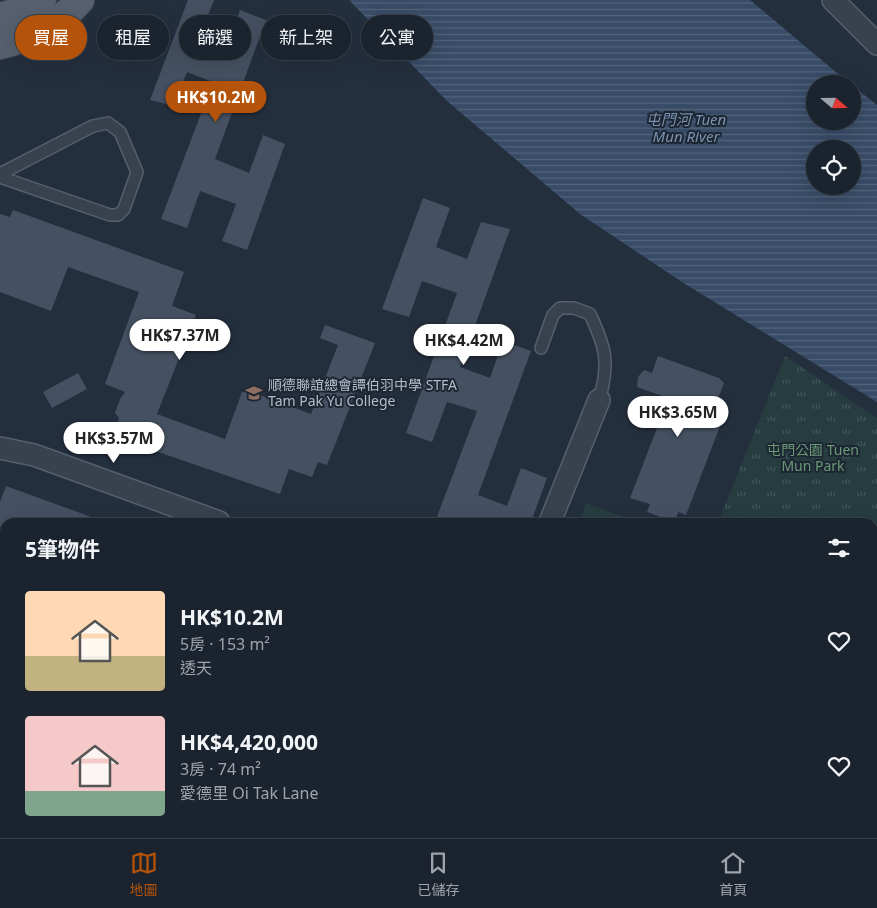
<!DOCTYPE html>
<html lang="zh-TW">
<head>
<meta charset="utf-8">
<style>
	:root { --surface:#1b232e; --page:#242b36; --text:#f1f3f6; --muted:#a0a4aa; --line:#39404a; --accent:#b45309 }
	body { margin:0; font-family:"Noto Sans","Noto Sans TC",sans-serif; background:var(--page); color:var(--text); height:100vh; display:flex; flex-direction:column; font-size:19px; white-space:nowrap }
	* { box-sizing:border-box; margin:0 }
	p { font-size:16px; color:var(--muted) }
	.icon { flex:none; width:28px; height:28px; fill:none; stroke:currentColor; stroke-width:2; stroke-linecap:round; stroke-linejoin:round }
	.map { position:relative; flex:1; overflow:hidden }
	.side { position:absolute; left:0px; top:518px; width:878px; height:321px; display:flex; flex-direction:column; background:var(--surface); border-radius:15px 15px 0 0; box-shadow:0 5px 20px #0002,0 0 0 1px var(--line) }
	.side>* { flex:none }
	.hud { position:absolute; left:15px; top:15px; width:500px; height:45px; display:flex; gap:10px }
	.needle { width:32px; rotate:110deg }
	.buttons { position:absolute; left:806px; top:75px; display:grid; gap:10px }
	.buttons a { display:grid; place-items:center; width:55px; height:55px; border-radius:50%; background:var(--surface); box-shadow:0 5px 20px #0002,0 0 0 1px var(--line); font-size:25px }
	.price { position:absolute; translate:-50% -42px; padding:0 11px; border-radius:18px; background:#fff; color:#222; font-size:16px; line-height:32px; filter:drop-shadow(0 1px 2px #0008) }
	.price::after { content:''; position:absolute; left:50%; top:30px; width:15px; height:11px; margin-left:-8px; background:inherit; clip-path:polygon(0 0,100% 0,50% 100%) }
	.price.active { background:var(--accent); color:#fff }
	ul { padding:0; list-style:none }
	li { display:flex; align-items:center; gap:15px; height:125px; padding:0 25px }
	li span { display:grid; place-items:center; flex:none; width:140px; height:100px; border-radius:5px; color:#555 }
	li>.icon { margin-inline-start:auto }
	span .icon { width:60px; height:60px; fill:#fffc; stroke-width:1 }
	li b { font-size:21px }
	h2 { display:flex; justify-content:space-between; align-items:center; height:60px; padding:0 25px; font-size:21px }
	.tag { padding:0 18px; border-radius:22px; background:var(--surface); box-shadow:0 5px 20px #0002,0 0 0 1px var(--line); font-size:18px; line-height:45px }
	.tag.active { background:var(--accent); color:#fff }
	.menu { display:flex; justify-content:space-around; align-items:center; height:70px; border-top:1px solid var(--line); background:var(--surface); font-size:14px; color:var(--muted) }
	.menu a { display:grid; justify-items:center; gap:2px }
	.menu .active { color:var(--accent) }
	.map>svg:first-child { display:block }
	.grass { fill:url(#grass-tufts) }
	.pitch { fill:#263c3f }
	.water { fill:url(#water-rules); fill-rule:evenodd }
	.building { fill:#455162 }
	.lines { fill:none; stroke-linecap:round; stroke-linejoin:round }
	.lane-casing { stroke:#565f6c; stroke-width:14 }
	.street-casing { stroke:#565f6c; stroke-width:24 }
	.primary-casing { stroke:#414a57; stroke-width:30 }
	.lane { stroke:#38414e; stroke-width:11 }
	.street { stroke:#38414e; stroke-width:21 }
	.primary { stroke:#56606e; stroke-width:28 }
	.labels { text-anchor:middle; stroke-width:4; stroke-linejoin:round; paint-order:stroke }
	.poi-label { font-size:14px; fill:#b4bcc9; stroke:#1d2633; text-anchor:start }
	.park-label { font-size:14px; fill:#6b9a76; stroke:#1d2633 }
	.water-label { font-size:15px; font-style:italic; fill:#7c92b1; stroke:#1d2633 }
</style>
</head>
<body>
<div class="map">
<svg width="877" height="838" viewBox="0 0 877 838">
	<defs>
		<pattern id="grass-tufts" width="24" height="20" patternUnits="userSpaceOnUse" patternTransform="scale(1.25)"><rect width="24" height="20" fill="#263c3f"/><path d="M3 7l-1-3M5 7V3M7 7l1-3M15 17l-1-3M17 17v-4M19 17l1-3" fill="none" stroke="#435659"/></pattern>
		<pattern id="water-rules" width="6" height="5" patternUnits="userSpaceOnUse" patternTransform="scale(1.25)"><rect width="6" height="5" fill="#394c67"/><path d="M0 2.5h6" fill="none" stroke="#53647b"/></pattern>
	</defs>
	<rect width="100%" height="100%" fill="#242f3e"/>
	<polygon class="grass" points="785,356 877,418 877,838 818,838 820,834 872,834 872,522 718,522"/>
	<g class="pitch">
		<polygon points="586,503 639,522 579,522"/>
		<polygon points="3,587 5,588 5,720 0,718 0,594"/>
	</g>
	<path class="water" d="M349 0H750L850 84H815V121H852L853 86 877 105V402L682 282 580 214 447 101ZM815 149H852V186H815Z"/>
	<g class="building">
		<polygon points="188,0 214,0 199,38 227,48 240,10 266,20 215,159 249,173 263,135 285,144 247,250 222,241 236,204 200,191 187,228 161,219 213,82 187,72 174,106 150,100"/>
		<polygon points="423,198 450,208 436,247 467,259 481,222 510,229 460,367 490,378 503,341 531,351 478,495 507,506 521,468 547,478 531,522 435,522 477,411 447,402 432,442 406,433 457,293 422,281 409,317 382,309"/>
		<polygon points="13,210 184,272 172,306 196,315 157,414 225,439 243,389 311,414 338,345 320,338 325,325 375,343 327,465 318,462 312,477 289,469 280,494 112,436 119,418 115,413 120,399 125,392 105,384 139,292 68,267 51,311 0,292 0,214 10,217"/>
		<polygon points="658,356 719,378 724,383 715,407 712,407 709,416 722,421 686,515 678,512 675,522 647,512 650,504 630,498 664,410 675,414 679,402 637,387 638,377 644,370 652,373"/>
		<polygon points="78,373 87,389 52,408 43,392"/>
		<polygon points="6,486 105,522 5,522 5,546 0,545 0,502"/>
		<polygon points="123,834 179,834 177,838 122,838"/>
		<polygon points="281,834 311,834 309,838 280,838"/>
		<polygon points="351,834 383,834 382,838 349,838"/>
		<polygon points="573,834 607,834 605,838 571,838"/>
		<polygon points="618,834 650,834 649,838 617,838"/>
		<polygon points="678,834 715,834 713,838 676,838"/>
		<polygon points="748,834 782,834 780,838 746,838"/>
	</g>
	<g class="lines">
		<g class="lane-casing">
			<g id="lane">
				<polyline points="0,174 93,126 108,123 120,132 137,172 124,209 118,215 110,215 0,177"/>
				<path d="M541 348 553 315 560 308H574L590 314C606 348 610 364 599 400"/>
				<polyline points="437,836 441,838"/>
			</g>
		</g>
		<g class="street-casing">
			<g id="street">
				<polyline points="833,0 877,44"/>
				<polyline points="0,448 34,455 219,522"/>
				<polyline points="550,522 599,400"/>
				<polyline points="520,838 521,834"/>
			</g>
		</g>
		<g class="primary-casing">
			<g id="primary">
				<polyline points="0,17 25,10 42,0"/>
				<path d="M0 45C30 38 60 24 80 0"/>
			</g>
		</g>
		<use href="#lane" class="lane"/>
		<use href="#street" class="street"/>
		<use href="#primary" class="primary"/>
	</g>
	<defs>
		<g id="school-bare" transform="scale(1.35)"><path d="M0-5L7-2L0 1L-7-2ZM-4 1L0 2.5L4 1V4Q0 6-4 4Z" fill="#8d6e63" stroke="#1d2633" stroke-width="2.5" paint-order="stroke"/></g>
	</defs>
	<g fill-rule="evenodd">
		<use href="#school-bare" x="254" y="393"/>
	</g>
	<g class="labels">
		<g class="poi-label">
			<text x="268" y="390">順德聯誼總會譚伯羽中學 STFA<tspan x="268" dy="16">Tam Pak Yu College</tspan></text>
		</g>
		<g class="park-label">
			<text x="813" y="455">屯門公園 Tuen<tspan x="813" dy="16">Mun Park</tspan></text>
		</g>
		<g class="water-label">
			<text x="686" y="125">屯門河 Tuen<tspan x="686" dy="17">Mun River</tspan></text>
		</g>
	</g>
</svg>
<div class="buttons">
<a><svg class="needle" viewBox="-14 -14 28 28"><path d="M0-13l5 13h-10z" fill="#e53935"/><path d="M0 13l5-13h-10z" fill="#a0a4aa"/></svg></a>
<a><svg class="icon" aria-label="locate" viewBox="0 0 24 24"><circle cx="12" cy="12" r="6"/><path d="M12 2v4M12 18v4M2 12h4M18 12h4"/></svg></a>
</div>
<b class="price active" style="left:216px;top:123px">HK$10.2M</b>
<b class="price" style="left:180px;top:361px">HK$7.37M</b>
<b class="price" style="left:464px;top:366px">HK$4.42M</b>
<b class="price" style="left:678px;top:438px">HK$3.65M</b>
<b class="price" style="left:114px;top:464px">HK$3.57M</b>
<div class="hud">
<a class="tag active">買屋</a>
<a class="tag">租屋</a>
<a class="tag">篩選</a>
<a class="tag">新上架</a>
<a class="tag">公寓</a>
</div>
<section class="side">
<h2>5筆物件<svg class="icon" aria-label="filters" viewBox="0 0 24 24"><path d="M4 7h16M4 17h16"/><circle cx="9" cy="7" r="2"/><circle cx="15" cy="17" r="2"/></svg></h2>
<ul>
<li><span style="background:linear-gradient(#ffd9b3 65%,#c2b280 0)"><svg class="icon" aria-label="home" viewBox="0 0 24 24"><path d="M3 11l9-7 9 7M6 9v11h12V9"/></svg></span><div><b>HK$10.2M</b><p>5房 · 153 m²</p><p>透天</p></div><svg class="icon" aria-label="heart" viewBox="0 0 24 24"><path d="M12 20l-8-8c-3-5 5-10 8-4 3-6 11-1 8 4z"/></svg></li>
<li><span style="background:linear-gradient(#f6c9c9 75%,#7fa58c 0)"><svg class="icon" aria-label="home" viewBox="0 0 24 24"><path d="M3 11l9-7 9 7M6 9v11h12V9"/></svg></span><div><b>HK$4,420,000</b><p>3房 · 74 m²</p><p>愛德里 Oi Tak Lane</p></div><svg class="icon" aria-label="heart" viewBox="0 0 24 24"><path d="M12 20l-8-8c-3-5 5-10 8-4 3-6 11-1 8 4z"/></svg></li>
</ul>
</section>
</div>
<nav class="menu">
<a class="active"><svg class="icon" aria-label="map" viewBox="0 0 24 24"><path d="M3 6l6-2 6 2 6-2v14l-6 2-6-2-6 2zM9 4v14M15 6v14"/></svg>地圖</a>
<a><svg class="icon" aria-label="saved" viewBox="0 0 24 24"><path d="M7 4h10v16l-5-4-5 4z"/></svg>已儲存</a>
<a><svg class="icon" aria-label="home" viewBox="0 0 24 24"><path d="M3 11l9-7 9 7M6 9v11h12V9"/></svg>首頁</a>
</nav>
</body>
</html>
